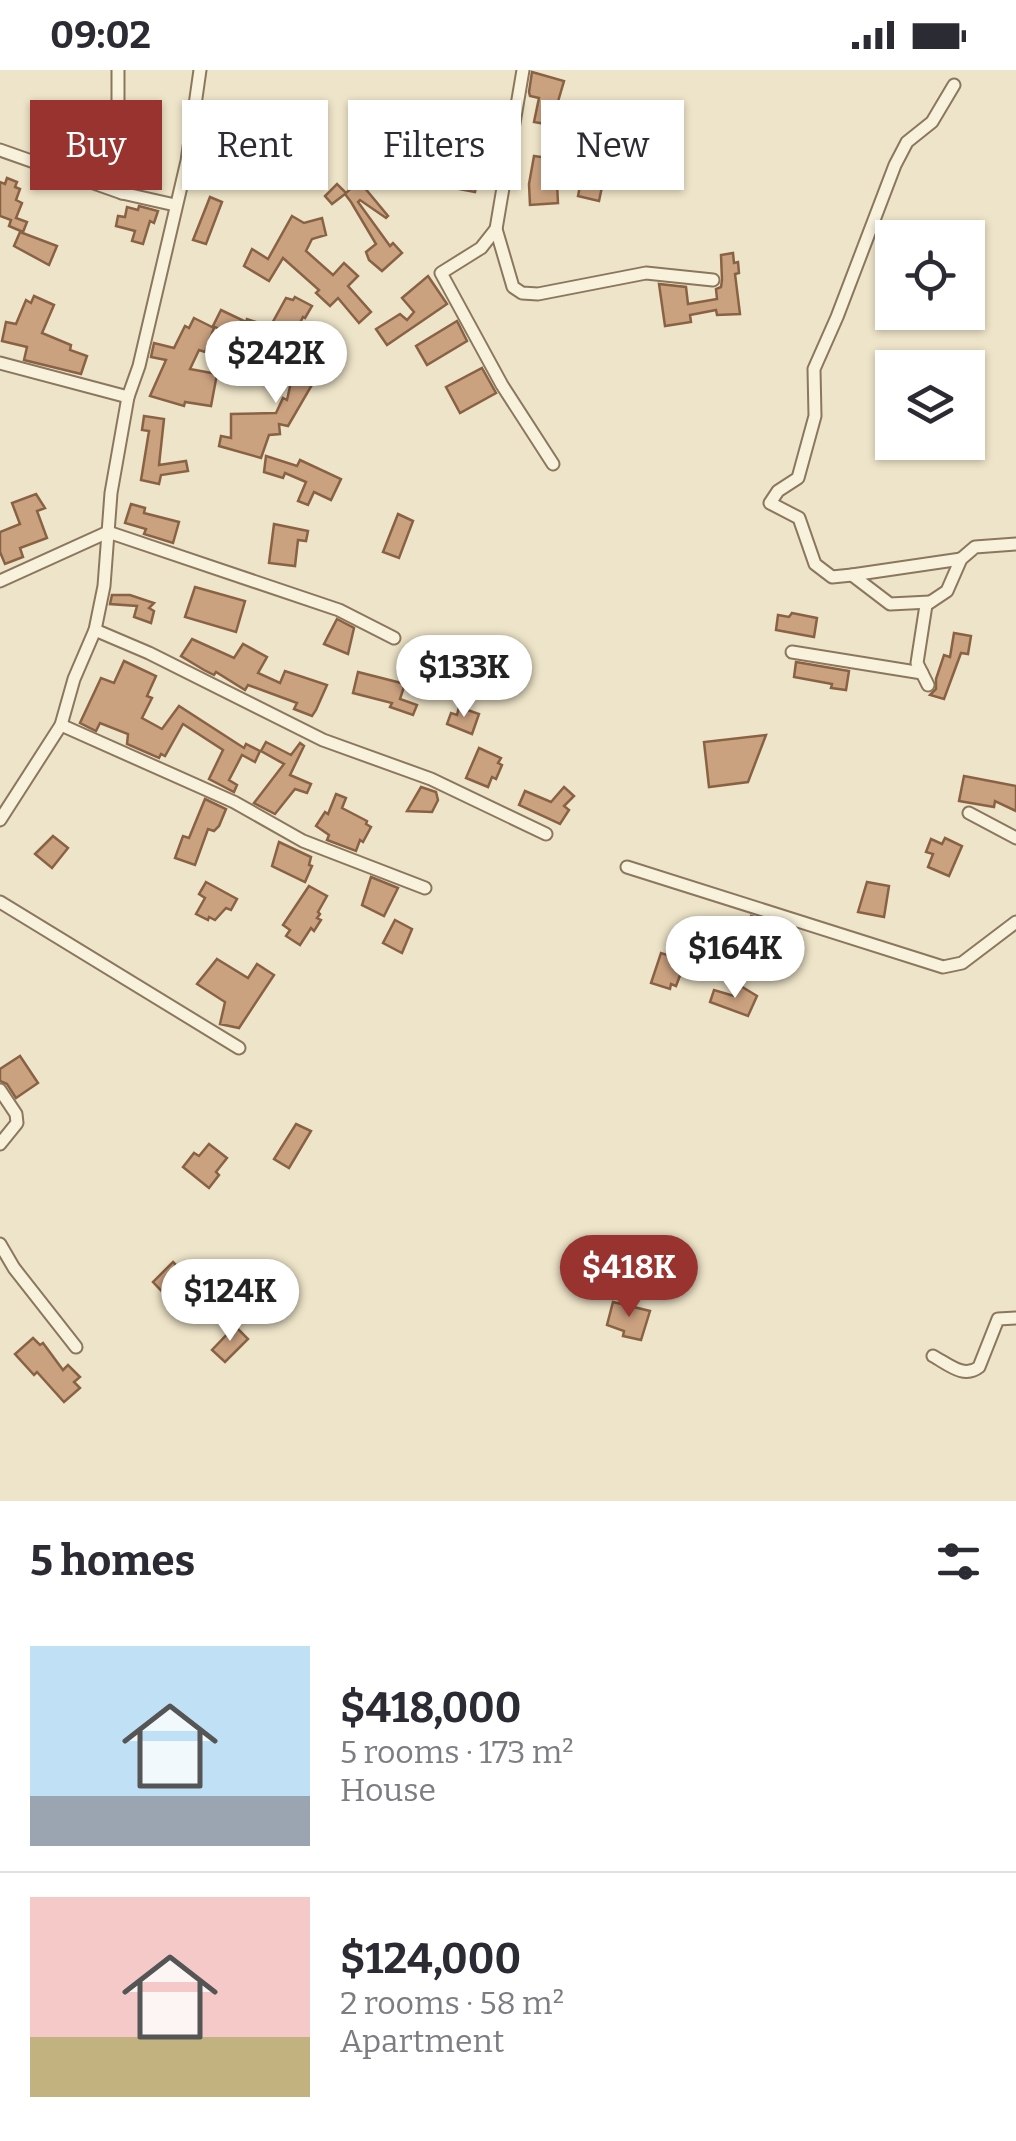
<!DOCTYPE html>
<html lang="en">
<head>
<meta charset="utf-8">
<style>
	:root { --surface:#fff; --page:#f2f2f3; --text:#2b2b33; --muted:#7c7c81; --line:#e1e1e2; --accent:#98332f }
	body { margin:0; font-family:Bitter,serif; background:var(--page); color:var(--text); height:100vh; display:flex; flex-direction:column; font-size:38px; white-space:nowrap }
	* { box-sizing:border-box; margin:0 }
	p { font-size:32px; color:var(--muted) }
	.icon { flex:none; width:55px; height:55px; fill:none; stroke:currentColor; stroke-width:2; stroke-linecap:round; stroke-linejoin:round }
	.map { position:relative; height:1431px; overflow:hidden }
	.side { display:flex; flex-direction:column; background:var(--surface); flex:1 }
	.side>* { flex:none }
	.guide { position:absolute; left:30px; top:30px; width:958px; height:90px; display:flex; gap:20px }
	.tools { position:absolute; left:875px; top:150px; display:grid; gap:20px }
	.tools a { display:grid; place-items:center; width:110px; height:110px; border-radius:0px; background:var(--surface); box-shadow:0 2px 8px #0004; font-size:50px }
	.price { position:absolute; translate:-50% -85px; padding:0 22px; border-radius:35px; background:#fff; color:#222; font-size:32px; line-height:65px; filter:drop-shadow(0 2px 5px #0008) }
	.price::after { content:''; position:absolute; left:50%; top:60px; width:30px; height:22px; margin-left:-15px; background:inherit; clip-path:polygon(0 0,100% 0,50% 100%) }
	.price.selected { background:var(--accent); color:#fff }
	ul { padding:0; list-style:none }
	li { display:flex; align-items:center; gap:30px; height:250px; padding:0 30px }
	li+li { border-top:2px solid var(--line) }
	li span { display:grid; place-items:center; flex:none; width:280px; height:200px; border-radius:0px; color:#555 }
	li>.icon { margin-inline-start:auto }
	span .icon { width:120px; height:120px; fill:#fffc; stroke-width:1 }
	li b { font-size:42px }
	h2 { display:flex; justify-content:space-between; align-items:center; height:120px; padding:0 30px; font-size:42px }
	.chip { padding:0 35px; border-radius:0px; background:var(--surface); box-shadow:0 2px 8px #0004; font-size:35px; line-height:90px }
	.chip.selected { background:var(--accent); color:#fff }
	.status { display:flex; justify-content:space-between; align-items:center; height:70px; padding:0 50px; background:var(--surface); direction:ltr }
	.status svg { height:28px; fill:currentColor }
	.map>svg:first-child { display:block }
	.building { fill:#cba280; stroke:#896244; stroke-width:2.5 }
	.lines { fill:none; stroke-linecap:round; stroke-linejoin:round }
	.minor-casing { stroke:#8a775e; stroke-width:15 }
	.minor { stroke:#f8f1dc; stroke-width:11 }
</style>
</head>
<body>
<div class="status"><b>09:02</b><svg viewBox="0 0 49 12"><path d="M0 12V9h3v3zM5 12V6h3v6zM10 12V3h3v9zM15 12V0h3v12zM26 1h20v11H26zM47 4h2v5h-2z"/></svg></div>
<div class="map">
<svg width="1016" height="1431" viewBox="0 0 1016 1431">
	<rect width="100%" height="100%" fill="#eee4c9"/>
	<g class="building">
		<polygon points="532,2 564,11 557,35 561,36 557,56 534,52 539,28 530,26 529,22"/>
		<polygon points="604,49 616,51 599,131 578,126 584,96 565,92 570,71 600,76"/>
		<polygon points="217,51 236,55 265,81 259,80 247,92 239,85 246,78 213,71"/>
		<polygon points="431,58 442,61 438,71 445,73 442,84 481,93 475,122 454,118 455,111 448,107 420,101 422,81"/>
		<polygon points="534,86 563,90 557,113 558,133 530,135 529,114"/>
		<polygon points="7,108 17,112 15,117 20,119 16,130 22,133 16,148 27,152 23,162 9,156 11,150 0,146 0,112 5,114"/>
		<polygon points="359,111 388,146 386,148 360,130 358,132 390,176 393,173 402,183 382,201 369,190 366,182 376,174 351,132 345,124 332,134 325,126 337,114 346,123"/>
		<polygon points="210,127 222,132 206,174 193,170"/>
		<polygon points="139,136 158,141 154,153 150,151 143,174 132,171 135,161 116,156 118,146 125,147 127,137 138,140"/>
		<polygon points="292,146 304,153 322,148 326,165 312,169 306,181 333,205 344,193 358,206 348,216 371,242 359,253 338,228 330,236 316,223 319,220 283,188 269,211 244,196 252,179 268,189"/>
		<polygon points="20,162 57,176 49,195 14,176"/>
		<polygon points="733,183 734,193 738,192 739,203 735,204 740,244 717,245 716,240 690,245 691,252 665,256 659,214 686,217 688,234 717,229 716,219 721,217 722,210 721,185"/>
		<polygon points="428,206 447,234 387,275 376,259 400,244 407,250 414,242 402,228"/>
		<polygon points="34,226 54,235 42,263 71,275 70,280 87,286 81,304 24,290 27,277 2,271 6,252 16,254 26,230 31,233"/>
		<polygon points="295,227 312,236 305,248 303,247 273,306 235,292 242,273 232,271 233,266 213,256 221,240 246,252 247,249 270,257 286,228 293,230"/>
		<polygon points="194,248 214,258 205,282 199,280 190,299 217,304 211,336 185,332 184,336 150,326 166,290 151,287 154,273 174,278 185,256 189,258"/>
		<polygon points="457,251 467,271 427,295 416,276"/>
		<polygon points="301,267 323,277 319,286 327,289 288,356 279,354 280,364 269,365 261,388 219,376 221,366 231,368 231,344 276,343 283,328 287,330"/>
		<polygon points="482,298 496,323 460,343 446,317"/>
		<polygon points="144,346 164,349 159,395 186,391 188,401 161,405 159,414 141,410 149,361 142,360"/>
		<polygon points="266,386 297,396 300,390 341,409 331,430 314,422 308,435 298,431 306,412 285,403 283,408 264,402"/>
		<polygon points="36,424 45,438 37,441 47,468 20,478 23,487 5,494 0,482 0,462 20,454 12,433"/>
		<polygon points="131,434 145,438 144,443 179,452 173,473 144,464 146,459 125,453"/>
		<polygon points="398,444 413,451 399,488 383,482"/>
		<polygon points="274,454 308,461 306,471 298,470 295,496 269,493"/>
		<polygon points="195,517 245,531 236,562 185,547"/>
		<polygon points="112,525 130,525 154,533 149,538 154,541 151,553 134,547 137,536 110,534"/>
		<polygon points="792,543 817,548 814,567 776,560 778,545 789,547"/>
		<polygon points="337,549 354,558 348,584 324,574"/>
		<polygon points="954,563 971,566 968,584 961,583 944,629 930,625 936,619 936,609 944,585 950,587"/>
		<polygon points="192,569 234,588 243,574 267,587 258,603 280,613 285,601 327,615 316,640 312,646 294,639 297,633 248,615 245,620 216,602 214,605 204,600 181,586"/>
		<polygon points="124,591 156,606 147,626 152,628 142,648 162,659 179,636 244,678 246,674 260,681 255,692 242,685 229,710 237,715 234,722 209,709 223,680 183,654 165,686 161,684 159,688 127,674 128,664 100,653 96,661 80,653 101,608 114,613"/>
		<polygon points="796,592 849,601 846,620 831,618 832,614 794,607"/>
		<polygon points="358,602 405,614 400,629 417,635 413,645 390,637 392,633 353,623"/>
		<polygon points="459,637 479,644 472,664 447,654 451,643 457,645"/>
		<polygon points="766,665 748,712 709,717 704,672"/>
		<polygon points="266,672 291,685 300,673 304,676 290,705 311,714 307,723 295,719 275,744 254,733 284,694 261,681"/>
		<polygon points="479,678 501,688 498,693 502,695 496,709 492,707 488,717 466,708"/>
		<polygon points="964,706 1016,716 1016,741 995,731 994,737 959,731"/>
		<polygon points="421,717 436,722 438,730 432,742 407,741"/>
		<polygon points="564,717 574,726 564,736 569,740 560,754 519,735 525,721 551,732"/>
		<polygon points="336,724 346,728 342,738 367,751 366,754 371,757 363,772 360,770 356,781 327,770 329,765 316,756 325,742 328,744"/>
		<polygon points="205,729 226,739 219,756 214,761 208,759 195,795 175,788 183,766 189,768"/>
		<polygon points="53,766 68,778 52,798 35,784"/>
		<polygon points="945,768 962,776 949,806 928,797 933,784 926,782 931,769 942,774"/>
		<polygon points="279,772 311,787 309,795 312,796 305,812 272,796"/>
		<polygon points="371,807 398,818 384,846 362,835"/>
		<polygon points="206,812 237,829 231,840 226,838 215,850 209,847 208,850 196,844 205,828 199,824"/>
		<polygon points="867,812 889,816 884,847 858,842"/>
		<polygon points="309,816 327,826 318,842 320,844 317,848 321,850 314,861 311,858 300,875 286,866 290,860 283,855"/>
		<polygon points="751,846 786,857 776,890 741,878"/>
		<polygon points="395,850 412,859 402,883 383,873"/>
		<polygon points="671,882 687,887 676,916 671,914 670,919 651,913 661,883 670,886"/>
		<polygon points="217,889 248,908 257,894 274,905 239,958 220,954 225,932 197,914"/>
		<polygon points="739,915 757,926 748,946 710,932 714,920 734,926"/>
		<polygon points="20,986 38,1013 16,1028 7,1014 0,1011 0,999"/>
		<polygon points="296,1054 311,1061 289,1098 274,1089"/>
		<polygon points="209,1074 227,1088 216,1102 219,1105 209,1118 183,1097 194,1083 199,1086"/>
		<polygon points="173,1192 181,1200 177,1204 190,1218 172,1232 153,1212"/>
		<polygon points="613,1232 650,1241 641,1270 623,1266 624,1261 607,1255"/>
		<polygon points="235,1256 248,1269 225,1292 212,1280"/>
		<polygon points="33,1268 40,1275 43,1273 63,1300 68,1295 80,1307 74,1312 80,1318 64,1332 37,1302 34,1305 15,1284"/>
	</g>
	<g class="lines">
		<g class="minor-casing">
			<g id="minor">
				<polyline points="118,0 118,100 122,123"/>
				<polyline points="523,0 496,159 513,217 522,223 538,224 646,203 713,210"/>
				<polyline points="0,80 122,123 175,135"/>
				<polyline points="496,159 481,178 441,203 502,315 553,394"/>
				<polyline points="0,293 128,327"/>
				<polyline points="852,505 832,507 815,494 799,448 770,433 778,421 798,408 815,346 814,299 837,247 895,95 907,72 932,52 954,15"/>
				<polyline points="0,511 108,462 339,540 394,568"/>
				<polyline points="930,532 890,534 852,505 961,489"/>
				<polyline points="95,560 149,583 323,670 431,709 546,764"/>
				<polyline points="792,582 922,603"/>
				<polyline points="928,615 917,593 926,535 947,521 961,489 975,477 1016,474"/>
				<polyline points="61,655 234,732 303,771 425,818"/>
				<polyline points="969,743 1016,768"/>
				<polyline points="0,750 61,655 74,609 95,560 104,516 111,423 128,327 139,296 187,91 200,0"/>
				<polyline points="627,797 943,897 962,893 1016,852"/>
				<polyline points="0,832 239,978"/>
				<polyline points="0,1020 16,1044 17,1053 0,1074"/>
				<polyline points="0,1174 14,1198 76,1277"/>
				<path d="M933 1286C948 1294 964 1309 979 1297L998 1249 1016 1248"/>
			</g>
		</g>
		<use href="#minor" class="minor"/>
	</g>
</svg>
<div class="tools">
<a><svg class="icon" aria-label="locate" viewBox="0 0 24 24"><circle cx="12" cy="12" r="6"/><path d="M12 2v4M12 18v4M2 12h4M18 12h4"/></svg></a>
<a><svg class="icon" aria-label="layers" viewBox="0 0 24 24"><path d="M12 4l9 5-9 5-9-5zM3 14l9 5 9-5"/></svg></a>
</div>
<b class="price" style="left:276px;top:336px">$242K</b>
<b class="price" style="left:464px;top:650px">$133K</b>
<b class="price" style="left:735px;top:931px">$164K</b>
<b class="price selected" style="left:629px;top:1250px">$418K</b>
<b class="price" style="left:230px;top:1274px">$124K</b>
<div class="guide">
<a class="chip selected">Buy</a>
<a class="chip">Rent</a>
<a class="chip">Filters</a>
<a class="chip">New</a>
</div>
</div>
<section class="side">
<h2>5 homes<svg class="icon" aria-label="filters" viewBox="0 0 24 24"><path d="M4 7h16M4 17h16"/><circle cx="9" cy="7" r="2"/><circle cx="15" cy="17" r="2"/></svg></h2>
<ul>
<li><span style="background:linear-gradient(#bfe0f5 75%,#9aa5b1 0)"><svg class="icon" aria-label="home" viewBox="0 0 24 24"><path d="M3 11l9-7 9 7M6 9v11h12V9"/></svg></span><div><b>$418,000</b><p>5 rooms · 173 m²</p><p>House</p></div></li>
<li><span style="background:linear-gradient(#f6c9c9 70%,#c2b280 0)"><svg class="icon" aria-label="home" viewBox="0 0 24 24"><path d="M3 11l9-7 9 7M6 9v11h12V9"/></svg></span><div><b>$124,000</b><p>2 rooms · 58 m²</p><p>Apartment</p></div></li>
</ul>
</section>
</body>
</html>
